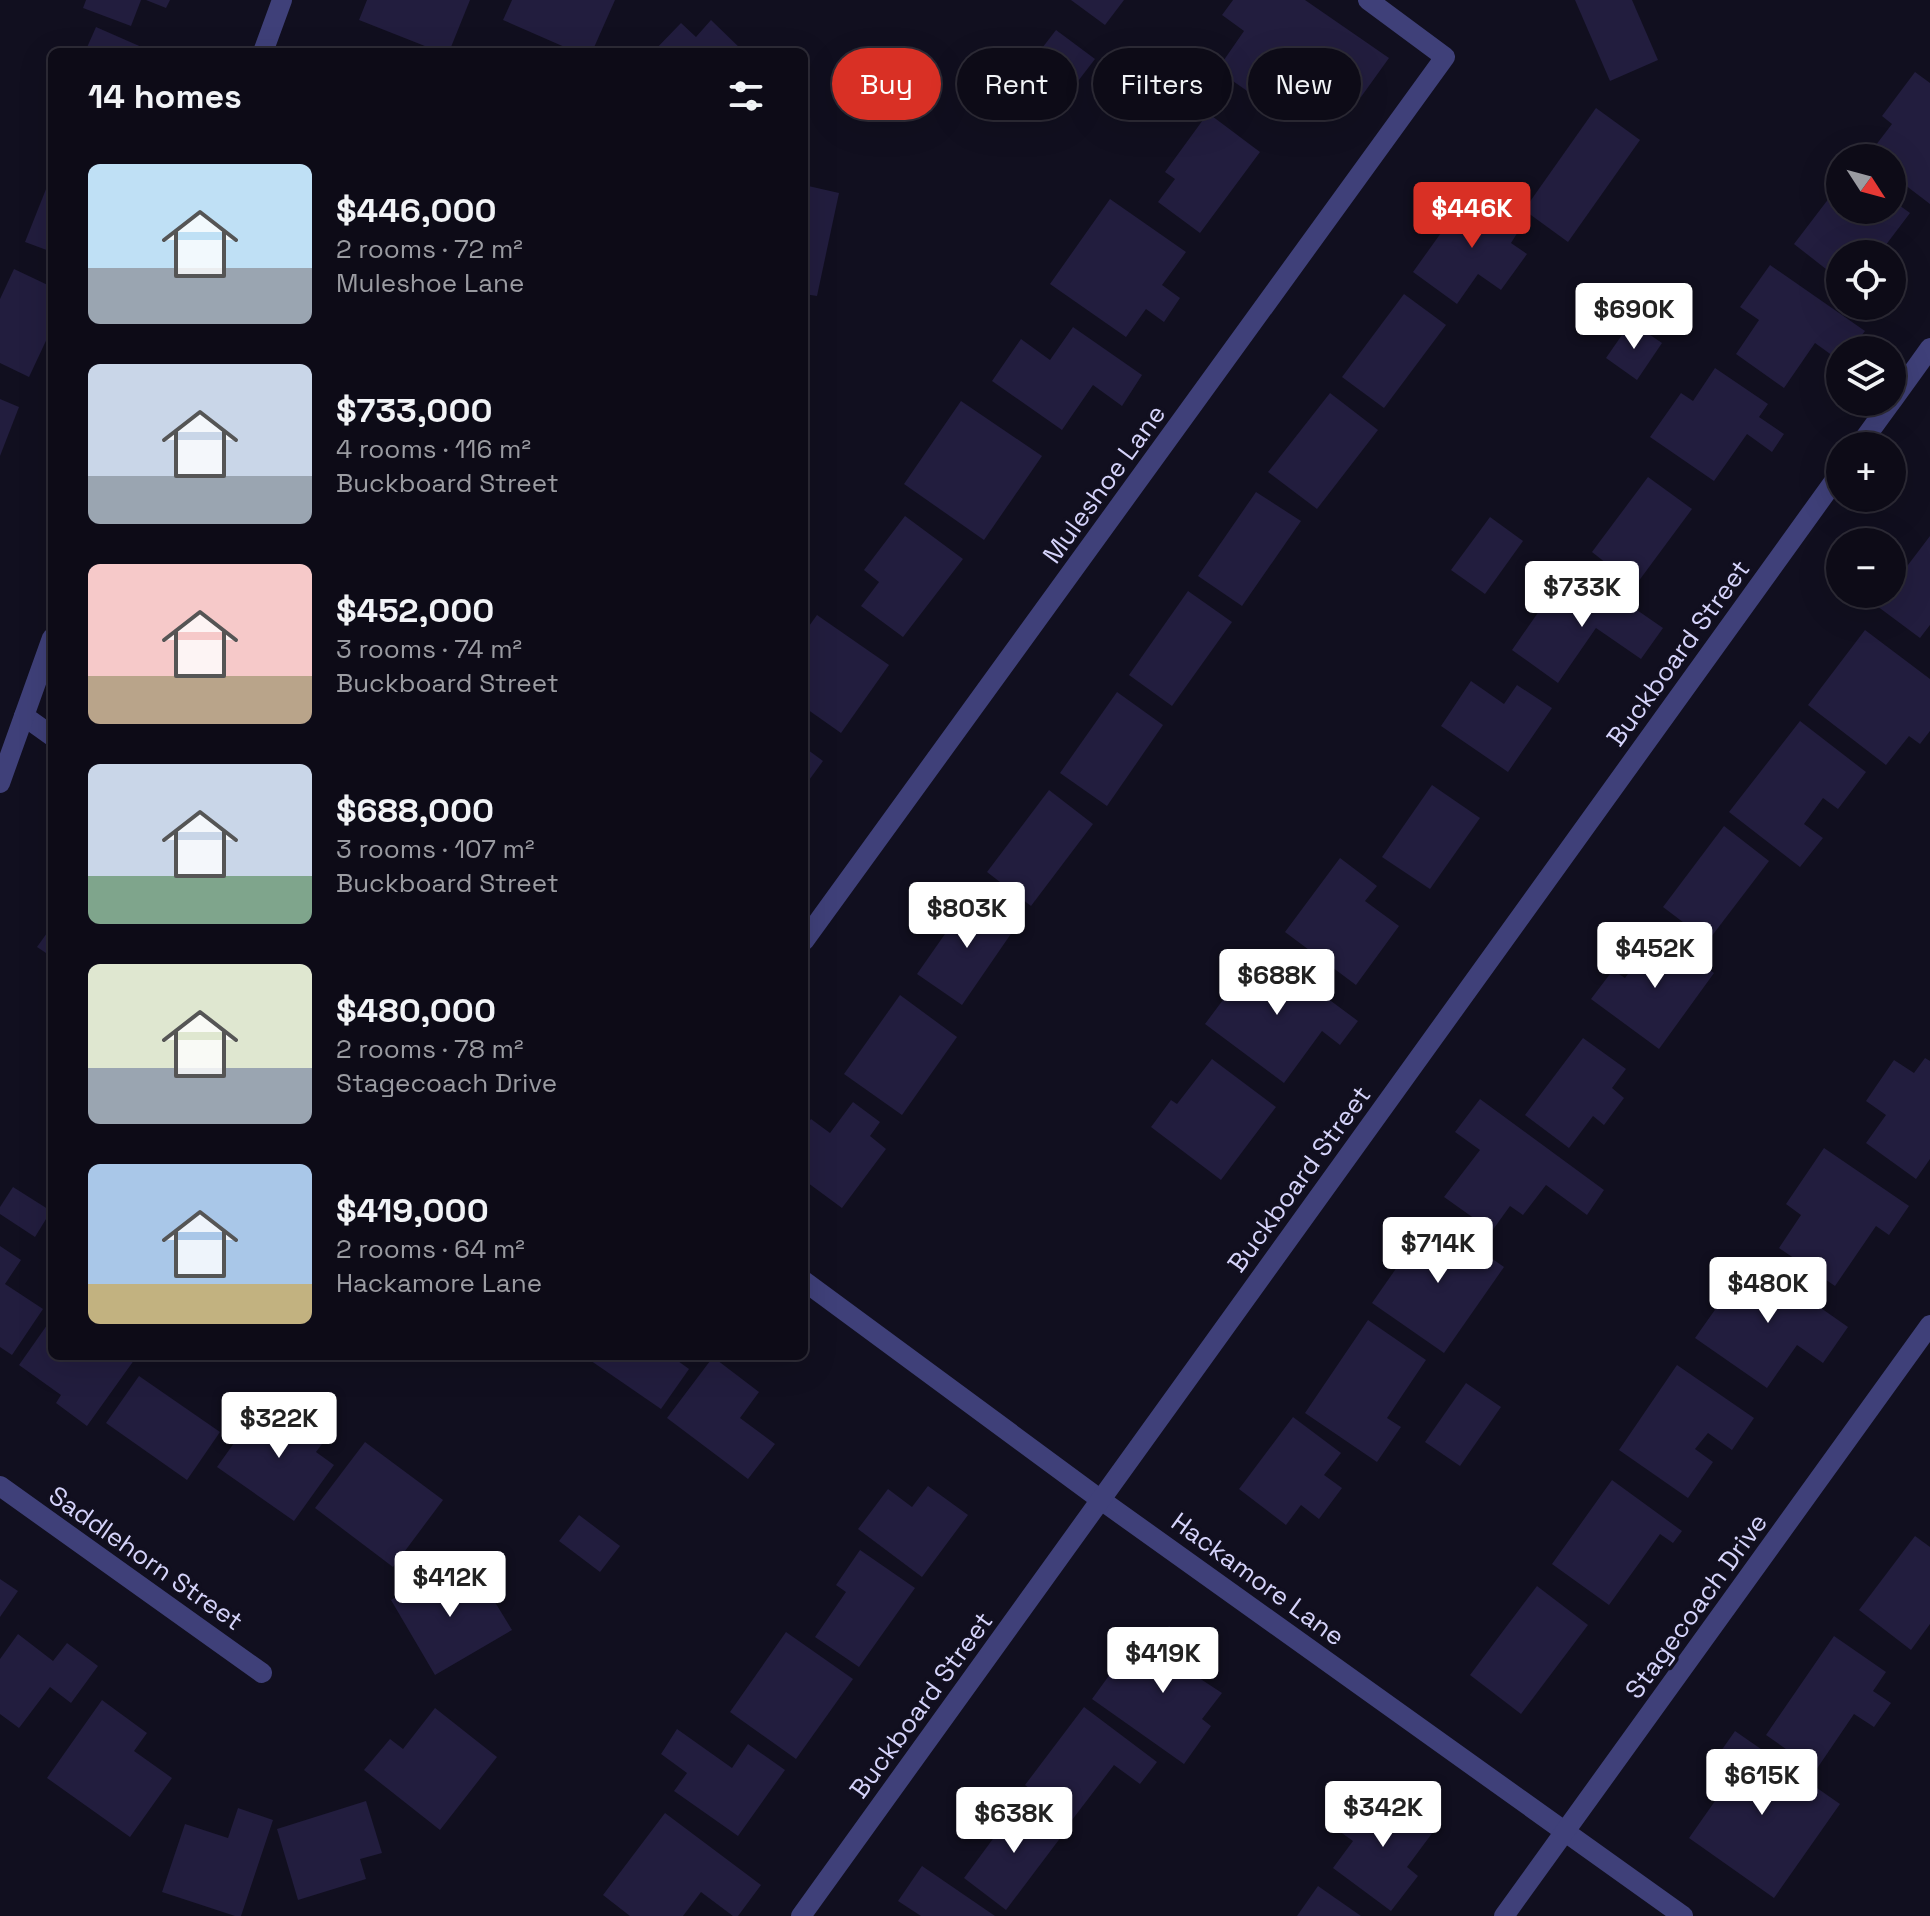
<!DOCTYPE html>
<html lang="en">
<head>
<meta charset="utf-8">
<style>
	:root { --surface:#0d0b17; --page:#161420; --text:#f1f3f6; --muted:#9a9ba1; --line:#2d2b36; --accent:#d93025 }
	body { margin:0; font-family:"Space Grotesk",sans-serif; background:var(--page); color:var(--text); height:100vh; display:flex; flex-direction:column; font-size:30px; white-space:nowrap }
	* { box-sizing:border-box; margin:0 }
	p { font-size:26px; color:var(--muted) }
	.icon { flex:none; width:44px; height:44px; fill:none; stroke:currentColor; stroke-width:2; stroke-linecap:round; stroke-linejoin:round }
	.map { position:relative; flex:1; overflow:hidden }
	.drawer { position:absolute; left:48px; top:48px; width:760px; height:1312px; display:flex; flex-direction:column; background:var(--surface); border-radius:12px; box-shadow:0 8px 32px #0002,0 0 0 2px var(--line) }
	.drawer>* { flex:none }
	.banner { position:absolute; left:832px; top:48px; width:760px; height:72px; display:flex; gap:16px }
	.needle { width:52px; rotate:126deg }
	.tools { position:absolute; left:1826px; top:144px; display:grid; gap:16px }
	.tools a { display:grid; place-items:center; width:80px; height:80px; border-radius:50%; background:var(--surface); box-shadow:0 8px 32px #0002,0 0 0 2px var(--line); font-size:40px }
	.price { position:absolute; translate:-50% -68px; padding:0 18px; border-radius:8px; background:#fff; color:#222; font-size:26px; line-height:52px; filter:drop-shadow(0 2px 4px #0008) }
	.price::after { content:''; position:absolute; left:50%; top:48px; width:24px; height:18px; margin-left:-12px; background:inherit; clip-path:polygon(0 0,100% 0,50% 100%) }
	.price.current { background:var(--accent); color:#fff }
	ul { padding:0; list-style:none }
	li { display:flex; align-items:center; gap:24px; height:200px; padding:0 40px }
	li span { display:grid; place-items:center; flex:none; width:224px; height:160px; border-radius:12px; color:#555 }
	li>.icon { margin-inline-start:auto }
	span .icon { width:96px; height:96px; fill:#fffc; stroke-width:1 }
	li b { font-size:34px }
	h2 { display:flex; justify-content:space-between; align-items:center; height:96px; padding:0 40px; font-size:34px }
	.pill { padding:0 28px; border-radius:36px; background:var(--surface); box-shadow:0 8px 32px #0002,0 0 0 2px var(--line); font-size:28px; line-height:72px }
	.pill.current { background:var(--accent); color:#fff }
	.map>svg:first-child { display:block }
	.building { fill:#221d3e }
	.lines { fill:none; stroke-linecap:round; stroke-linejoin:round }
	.minor { stroke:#3f4079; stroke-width:20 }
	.labels { text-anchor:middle; stroke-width:7; stroke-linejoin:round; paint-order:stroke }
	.street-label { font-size:26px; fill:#d5d3fa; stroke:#110f1f }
</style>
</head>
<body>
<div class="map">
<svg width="1930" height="1916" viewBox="0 0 1930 1916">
	<rect width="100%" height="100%" fill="#110f1f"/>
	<g class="building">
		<polygon points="86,0 141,0 131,26 83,8"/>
		<polygon points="146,0 170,0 166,8"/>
		<polygon points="367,0 470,0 449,52 440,52 359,20"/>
		<polygon points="512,0 615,0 592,52 576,52 503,20"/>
		<polygon points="1071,0 1124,0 1105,25"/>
		<polygon points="1233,0 1305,0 1389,58 1361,97 1324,71 1289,120 1217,70 1244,31 1222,15"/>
		<polygon points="1575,0 1632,0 1658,60 1610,81"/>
		<polygon points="711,20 744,52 653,52 681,23 696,37"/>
		<polygon points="96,27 153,52 85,52"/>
		<polygon points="1056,30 1095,59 1065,98 1026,69"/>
		<polygon points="1915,72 1930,83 1930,204 1892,175 1892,158 1866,158 1892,124 1882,116"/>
		<polygon points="1596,108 1640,140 1568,242 1524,210"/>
		<polygon points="1208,113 1260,152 1200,233 1158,202 1175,179 1165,172"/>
		<polygon points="52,174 52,252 25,242"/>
		<polygon points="804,185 839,193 817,296 804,294"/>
		<polygon points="1836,189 1840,192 1840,210 1892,210 1892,200 1910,213 1879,254 1840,254 1840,280 1794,244"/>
		<polygon points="1471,191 1521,227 1511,243 1527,254 1501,290 1478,274 1457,304 1413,272"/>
		<polygon points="1110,199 1186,252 1162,285 1180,298 1164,322 1146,309 1126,337 1050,284"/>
		<polygon points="1770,265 1865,331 1851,350 1840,350 1840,361 1815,343 1784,388 1736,354 1759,320 1740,307"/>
		<polygon points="14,269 52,287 52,328 29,377 0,363 0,299"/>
		<polygon points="1404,294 1446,325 1384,408 1342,377"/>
		<polygon points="1631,322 1662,343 1637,380 1606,358"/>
		<polygon points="1073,327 1142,375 1122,406 1093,385 1062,430 992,381 1021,339 1050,360"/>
		<polygon points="1715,368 1768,404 1759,417 1784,434 1772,452 1747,434 1714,481 1650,437 1681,393 1693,401"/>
		<polygon points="1330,393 1378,430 1317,509 1268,472"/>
		<polygon points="0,399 19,407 0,456"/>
		<polygon points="961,401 1042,456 984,540 904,484"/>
		<polygon points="1648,477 1692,509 1635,586 1592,552"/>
		<polygon points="1256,492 1301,521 1242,606 1198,576"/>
		<polygon points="905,516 963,559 903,637 861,606 879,582 864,570"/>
		<polygon points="1490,517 1523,541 1485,594 1451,570"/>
		<polygon points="1930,536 1930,625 1920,638 1877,606 1886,594 1892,594 1892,586"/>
		<polygon points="1592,579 1663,628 1641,659 1596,628 1558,683 1512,650 1555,588 1576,603"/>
		<polygon points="1188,591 1232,622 1172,706 1129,675"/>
		<polygon points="817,615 889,665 841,733 804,707 804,633"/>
		<polygon points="1865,630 1930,679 1930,731 1920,744 1909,736 1886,765 1808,705"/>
		<polygon points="1471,681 1504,704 1517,685 1552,708 1508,772 1441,726"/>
		<polygon points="1117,692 1163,725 1107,806 1060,773"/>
		<polygon points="1800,721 1866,772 1838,809 1823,798 1804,824 1823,838 1800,867 1729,812"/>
		<polygon points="804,747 823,761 804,787"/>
		<polygon points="1432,785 1480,818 1430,889 1382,857"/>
		<polygon points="1049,790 1093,824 1031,906 987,872"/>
		<polygon points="1724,826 1769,861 1708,941 1663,907"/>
		<polygon points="1340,858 1377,886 1365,901 1399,926 1356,985 1285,932"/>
		<polygon points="973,894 1017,925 962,1005 917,974"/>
		<polygon points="52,926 52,957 37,947"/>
		<polygon points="1659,932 1714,973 1659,1049 1591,999 1613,970 1625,978"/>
		<polygon points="1261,949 1358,1021 1340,1045 1322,1031 1284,1083 1205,1024"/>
		<polygon points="900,995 957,1037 902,1115 844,1074"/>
		<polygon points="1583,1038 1626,1069 1612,1088 1624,1098 1604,1125 1593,1116 1569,1148 1525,1115"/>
		<polygon points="1925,1058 1930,1061 1930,1159 1916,1179 1866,1143 1886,1115 1866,1101 1894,1060 1914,1073"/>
		<polygon points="1212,1059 1276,1107 1221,1180 1151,1127 1171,1100 1177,1104"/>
		<polygon points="1480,1099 1604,1190 1587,1215 1546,1185 1523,1215 1510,1206 1492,1231 1444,1197 1480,1150 1455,1132"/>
		<polygon points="853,1102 880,1122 870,1136 886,1149 842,1208 804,1180 804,1129 811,1119 830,1133"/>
		<polygon points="1824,1148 1909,1206 1889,1235 1876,1226 1835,1286 1779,1248 1801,1215 1786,1204"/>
		<polygon points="13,1187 51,1211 35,1237 0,1214 0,1207"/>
		<polygon points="1432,1217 1504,1267 1444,1353 1372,1303"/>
		<polygon points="0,1246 21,1260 5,1284 43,1309 12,1355 0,1347"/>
		<polygon points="1751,1259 1848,1327 1823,1363 1797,1345 1767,1388 1695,1338"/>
		<polygon points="52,1318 52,1356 137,1356 87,1426 56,1403 61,1395 19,1365"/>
		<polygon points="1368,1320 1426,1360 1387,1418 1401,1427 1377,1462 1305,1413"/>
		<polygon points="584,1356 671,1356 689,1369 661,1409"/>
		<polygon points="713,1357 759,1392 740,1418 775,1444 748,1479 667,1418"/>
		<polygon points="1677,1365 1754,1418 1732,1450 1708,1433 1695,1449 1713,1462 1688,1498 1619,1450"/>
		<polygon points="139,1376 220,1432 187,1480 106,1423"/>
		<polygon points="1466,1383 1501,1407 1460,1466 1425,1442"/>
		<polygon points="263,1402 295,1425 303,1412 331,1432 316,1452 334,1465 294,1521 217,1467"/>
		<polygon points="1293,1417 1341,1453 1324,1475 1342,1488 1319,1519 1301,1505 1286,1525 1239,1489"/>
		<polygon points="365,1442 443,1500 393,1567 315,1508"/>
		<polygon points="1612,1480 1682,1531 1673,1543 1660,1534 1609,1605 1552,1564"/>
		<polygon points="928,1486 968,1515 922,1577 858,1529 888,1489 912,1507"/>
		<polygon points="579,1515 620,1546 600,1572 559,1541"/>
		<polygon points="1915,1536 1930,1547 1930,1624 1911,1650 1859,1610"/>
		<polygon points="860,1550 915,1588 859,1667 815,1637 846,1592 836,1585"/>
		<polygon points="453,1565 472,1598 487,1589 512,1630 435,1675 391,1600"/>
		<polygon points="0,1579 18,1591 0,1617"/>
		<polygon points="1537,1586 1588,1625 1521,1714 1470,1675"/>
		<polygon points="1169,1626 1213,1659 1199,1678 1222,1693 1202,1719 1211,1726 1184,1764 1092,1699 1124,1655 1140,1666"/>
		<polygon points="786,1632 853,1679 796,1759 730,1712"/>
		<polygon points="18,1634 53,1661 67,1643 98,1666 71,1703 50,1687 19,1728 0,1714 0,1659"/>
		<polygon points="1834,1636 1886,1672 1873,1691 1891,1703 1874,1727 1854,1714 1816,1770 1766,1735"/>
		<polygon points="102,1700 147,1733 134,1751 172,1778 130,1837 47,1778"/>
		<polygon points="1084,1707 1157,1762 1140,1784 1114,1765 1072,1820 1025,1785"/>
		<polygon points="435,1708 497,1757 440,1830 364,1770 390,1739 403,1749"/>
		<polygon points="677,1729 732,1768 748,1744 785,1770 738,1836 674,1791 687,1773 661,1754"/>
		<polygon points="1735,1731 1840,1804 1774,1898 1689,1838 1734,1774 1714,1761"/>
		<polygon points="1388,1792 1436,1828 1407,1867 1418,1876 1391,1911 1333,1868 1353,1841 1339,1831 1363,1799 1375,1808"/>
		<polygon points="366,1801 382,1853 360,1859 366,1879 298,1900 277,1829"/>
		<polygon points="1021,1801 1064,1833 1006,1910 964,1878"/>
		<polygon points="238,1808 273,1820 241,1916 235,1916 162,1892 185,1824 228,1838"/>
		<polygon points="665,1813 761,1885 738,1916 733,1916 701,1892 683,1916 630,1916 603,1895"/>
		<polygon points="922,1866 995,1916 921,1916 898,1901"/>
		<polygon points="1318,1886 1361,1916 1297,1916"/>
	</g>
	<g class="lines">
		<g class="minor">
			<polyline points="263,52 282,0"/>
			<polyline points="1892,401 1930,348"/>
			<polyline points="1859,446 1891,402"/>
			<polyline points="24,716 52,736"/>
			<polyline points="0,783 52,638"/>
			<polyline points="804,941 1445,57 1368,0"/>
			<polyline points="804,1281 1101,1500 1683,1916"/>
			<polyline points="0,1486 262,1673"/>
			<polyline points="801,1916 1840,473"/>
			<polyline points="1504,1916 1930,1325"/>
		</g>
	</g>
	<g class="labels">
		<g class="street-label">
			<text transform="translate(1104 484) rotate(-54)" y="9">Muleshoe Lane</text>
			<text transform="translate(1678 653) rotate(-54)" y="9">Buckboard Street</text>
			<text transform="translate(1299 1179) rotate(-54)" y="9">Buckboard Street</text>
			<text transform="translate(146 1558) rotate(35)" y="9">Saddlehorn Street</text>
			<text transform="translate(1258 1579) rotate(36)" y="9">Hackamore Lane</text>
			<text transform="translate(1696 1606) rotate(-54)" y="9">Stagecoach Drive</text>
			<text transform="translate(921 1705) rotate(-54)" y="9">Buckboard Street</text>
		</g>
	</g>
</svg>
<div class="tools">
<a><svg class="needle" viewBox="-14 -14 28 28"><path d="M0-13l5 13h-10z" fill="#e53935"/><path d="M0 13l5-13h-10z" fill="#9a9ba1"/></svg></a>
<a><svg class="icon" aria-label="locate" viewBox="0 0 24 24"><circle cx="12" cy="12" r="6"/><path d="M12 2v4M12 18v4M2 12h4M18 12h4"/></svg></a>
<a><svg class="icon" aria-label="layers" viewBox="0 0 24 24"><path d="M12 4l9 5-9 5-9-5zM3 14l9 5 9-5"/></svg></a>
<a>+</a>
<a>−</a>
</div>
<b class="price current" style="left:1472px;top:250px">$446K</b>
<b class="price" style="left:1634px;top:351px">$690K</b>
<b class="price" style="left:1582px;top:629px">$733K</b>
<b class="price" style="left:967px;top:950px">$803K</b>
<b class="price" style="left:1655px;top:990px">$452K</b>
<b class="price" style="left:1277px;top:1017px">$688K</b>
<b class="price" style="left:1438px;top:1285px">$714K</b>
<b class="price" style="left:1768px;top:1325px">$480K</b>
<b class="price" style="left:279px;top:1460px">$322K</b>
<b class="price" style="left:450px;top:1619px">$412K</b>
<b class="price" style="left:1163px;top:1695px">$419K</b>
<b class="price" style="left:1762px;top:1817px">$615K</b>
<b class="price" style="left:1383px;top:1849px">$342K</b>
<b class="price" style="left:1014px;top:1855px">$638K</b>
<div class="banner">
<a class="pill current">Buy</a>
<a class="pill">Rent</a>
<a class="pill">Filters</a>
<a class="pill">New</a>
</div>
<section class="drawer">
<h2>14 homes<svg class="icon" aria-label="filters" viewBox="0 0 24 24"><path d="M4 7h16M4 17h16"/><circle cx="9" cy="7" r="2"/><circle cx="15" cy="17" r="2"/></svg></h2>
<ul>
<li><span style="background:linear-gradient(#bfe0f5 65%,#9aa5b1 0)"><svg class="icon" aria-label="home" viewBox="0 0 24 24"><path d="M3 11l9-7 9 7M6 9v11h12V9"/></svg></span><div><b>$446,000</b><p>2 rooms · 72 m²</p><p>Muleshoe Lane</p></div></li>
<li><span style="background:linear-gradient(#c9d6e8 70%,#9aa5b1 0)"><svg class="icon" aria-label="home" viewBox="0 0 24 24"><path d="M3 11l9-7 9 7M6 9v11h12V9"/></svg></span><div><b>$733,000</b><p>4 rooms · 116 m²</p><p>Buckboard Street</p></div></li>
<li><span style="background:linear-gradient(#f6c9c9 70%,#b9a48a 0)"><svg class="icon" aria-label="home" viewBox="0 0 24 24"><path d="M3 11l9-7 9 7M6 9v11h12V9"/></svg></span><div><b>$452,000</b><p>3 rooms · 74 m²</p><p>Buckboard Street</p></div></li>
<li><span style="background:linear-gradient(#c9d6e8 70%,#7fa58c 0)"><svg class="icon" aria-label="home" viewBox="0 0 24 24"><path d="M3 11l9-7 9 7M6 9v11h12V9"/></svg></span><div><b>$688,000</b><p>3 rooms · 107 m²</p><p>Buckboard Street</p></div></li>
<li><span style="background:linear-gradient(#dfe7d0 65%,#9aa5b1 0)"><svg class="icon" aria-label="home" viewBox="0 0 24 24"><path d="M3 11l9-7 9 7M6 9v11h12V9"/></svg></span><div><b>$480,000</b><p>2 rooms · 78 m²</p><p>Stagecoach Drive</p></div></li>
<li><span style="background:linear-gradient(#a9c7e8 75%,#c2b280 0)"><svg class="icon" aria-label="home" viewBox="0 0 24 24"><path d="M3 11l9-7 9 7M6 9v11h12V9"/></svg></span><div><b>$419,000</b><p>2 rooms · 64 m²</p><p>Hackamore Lane</p></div></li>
</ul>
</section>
</div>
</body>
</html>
